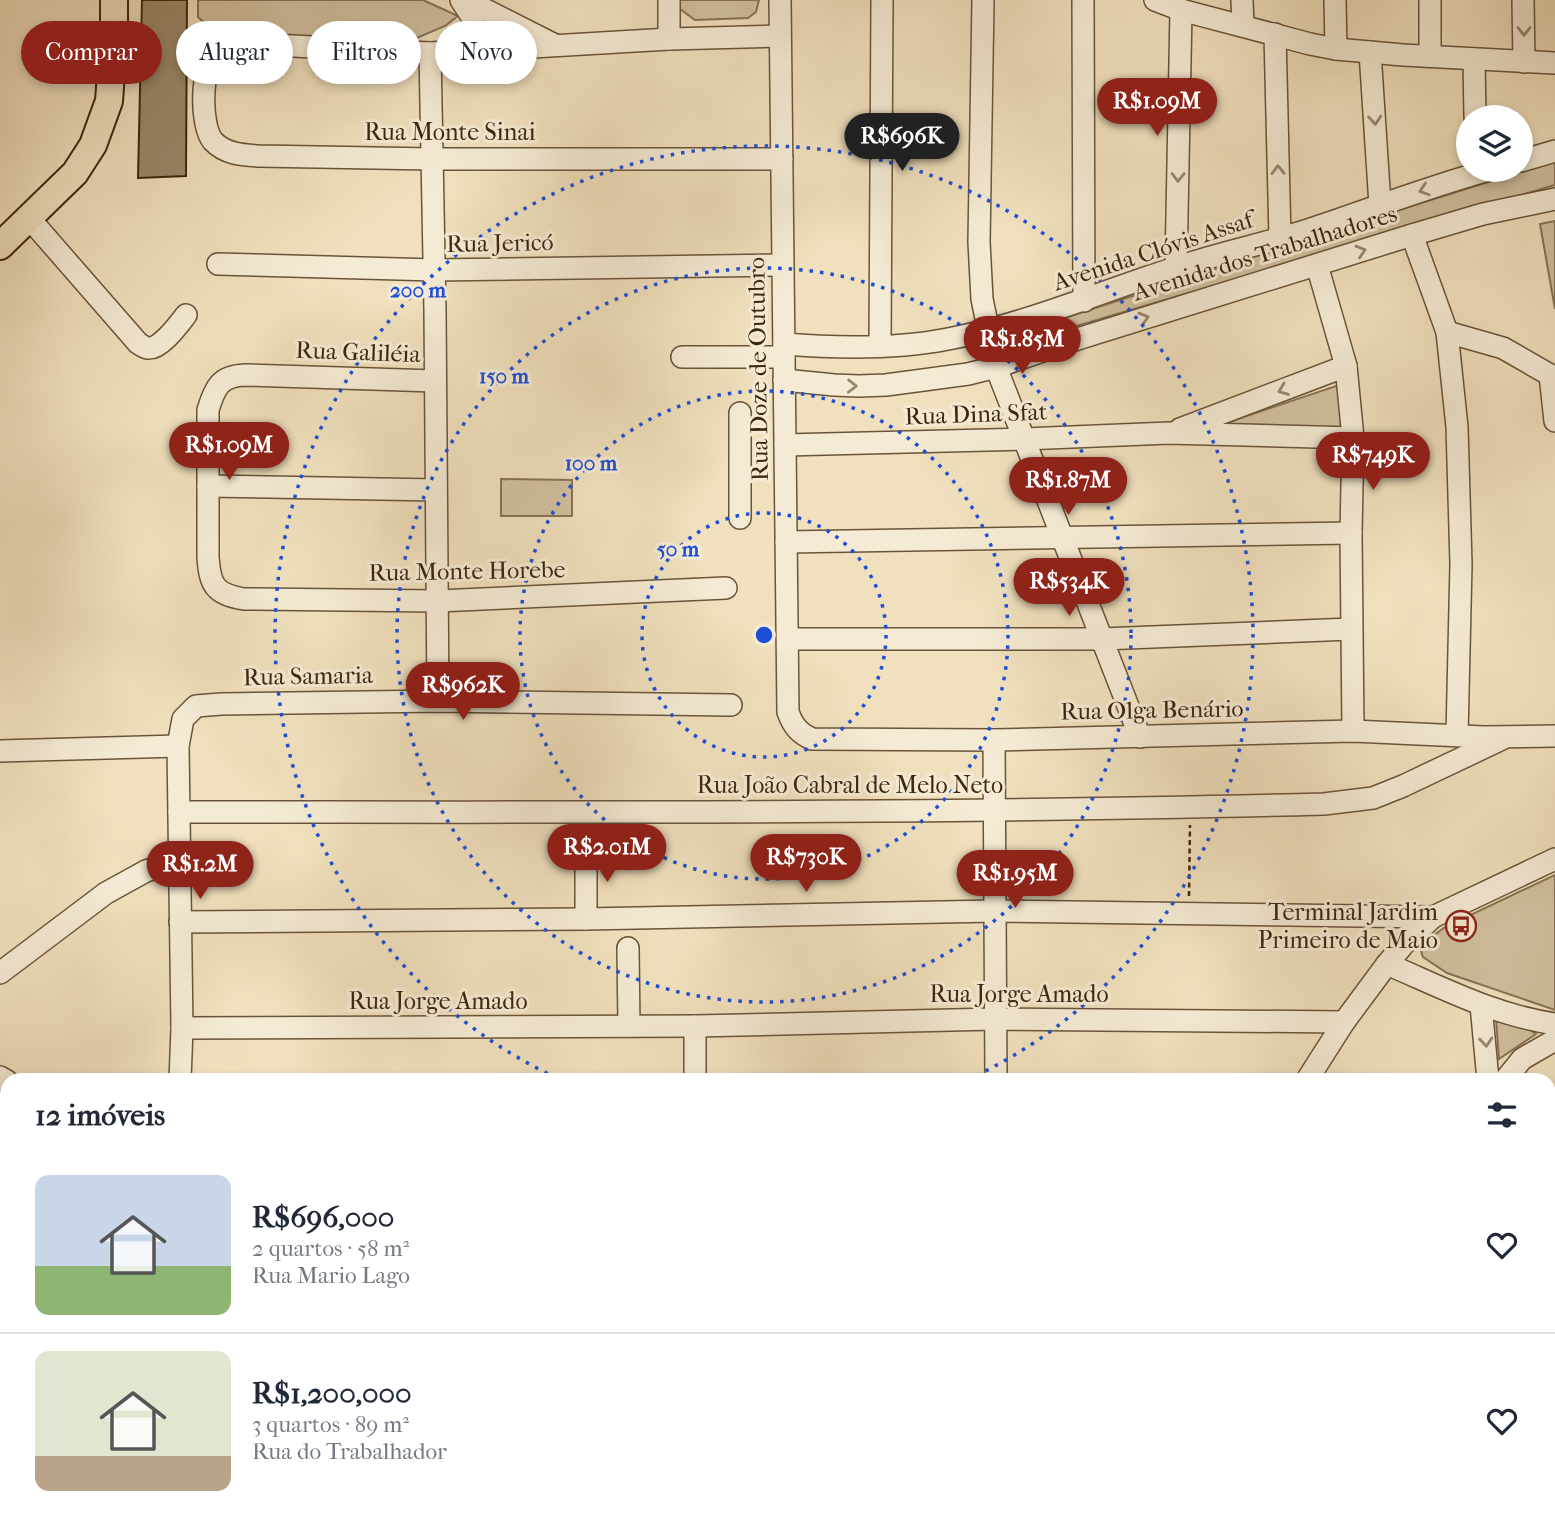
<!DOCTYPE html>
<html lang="pt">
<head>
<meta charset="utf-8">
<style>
	:root { --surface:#fff; --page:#f6f6f7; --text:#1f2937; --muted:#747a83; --line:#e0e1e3; --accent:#8f2418 }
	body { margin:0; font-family:"IM FELL French Canon",serif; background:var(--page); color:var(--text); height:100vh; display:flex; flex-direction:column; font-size:26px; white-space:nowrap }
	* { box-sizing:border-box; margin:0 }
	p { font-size:23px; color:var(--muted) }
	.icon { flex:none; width:38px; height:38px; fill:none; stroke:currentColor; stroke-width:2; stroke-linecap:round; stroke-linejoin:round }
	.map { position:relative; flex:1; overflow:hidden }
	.details { position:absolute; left:0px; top:1073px; width:1556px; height:450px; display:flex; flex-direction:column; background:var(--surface); border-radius:21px 21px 0 0; box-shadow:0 4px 10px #0003 }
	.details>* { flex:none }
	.top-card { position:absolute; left:21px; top:21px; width:700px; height:63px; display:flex; gap:14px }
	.controls { position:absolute; left:1456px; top:105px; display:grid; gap:14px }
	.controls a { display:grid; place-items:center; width:77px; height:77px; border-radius:50%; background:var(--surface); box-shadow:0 4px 10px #0003; font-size:35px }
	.price { position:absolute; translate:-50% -60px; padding:0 16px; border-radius:24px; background:var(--accent); color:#fff; font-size:23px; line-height:46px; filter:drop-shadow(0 2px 4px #0008) }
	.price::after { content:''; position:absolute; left:50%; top:42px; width:21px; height:16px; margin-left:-10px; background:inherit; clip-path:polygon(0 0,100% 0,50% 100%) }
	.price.current { background:#222; color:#fff }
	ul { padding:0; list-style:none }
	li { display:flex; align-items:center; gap:21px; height:175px; padding:0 35px }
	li+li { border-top:2px solid var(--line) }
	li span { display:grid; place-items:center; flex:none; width:196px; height:140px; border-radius:14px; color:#555 }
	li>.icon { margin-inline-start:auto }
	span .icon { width:84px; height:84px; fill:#fffc; stroke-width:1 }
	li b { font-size:30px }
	h2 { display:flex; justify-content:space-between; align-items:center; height:84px; padding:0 35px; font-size:30px }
	.pill { padding:0 24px; border-radius:32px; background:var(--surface); box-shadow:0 4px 10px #0003; font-size:24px; line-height:63px }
	.pill.current { background:var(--accent); color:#fff }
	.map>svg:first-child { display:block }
	.green { fill:#d1c09f; stroke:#867356; stroke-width:2 }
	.building { fill:#9a8769; stroke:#3c260d; stroke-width:2 }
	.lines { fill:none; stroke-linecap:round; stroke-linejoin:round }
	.minor-casing { stroke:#695439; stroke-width:24 }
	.major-casing { stroke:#3c260d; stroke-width:30 }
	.highway-casing { stroke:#3c260d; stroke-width:33 }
	.path { stroke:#3c260d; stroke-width:2.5; stroke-dasharray:5 3.5; stroke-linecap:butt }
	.minor { stroke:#f5ebd4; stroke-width:21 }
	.major { stroke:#f0e0bd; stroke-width:26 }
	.highway { stroke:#f0e0bd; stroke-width:30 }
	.oneway { stroke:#988870 }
	.ring { fill:none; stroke:#1d4ed8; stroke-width:3.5; stroke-dasharray:3.5 7 }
	.labels { text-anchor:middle; stroke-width:6; stroke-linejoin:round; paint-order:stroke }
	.street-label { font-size:24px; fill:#3c260d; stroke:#f5ebd4 }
	.poi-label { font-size:24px; fill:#3c260d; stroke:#f5ebd4; text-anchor:end }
	.centre { fill:#1d4ed8; stroke:#f5ebd4; stroke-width:3.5 }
	.ring-label { font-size:21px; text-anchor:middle; font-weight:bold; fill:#1d4ed8; stroke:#f5ebd4; stroke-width:6; stroke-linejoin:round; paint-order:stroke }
</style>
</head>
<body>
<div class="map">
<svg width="1555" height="1522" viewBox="0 0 1555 1522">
	<rect width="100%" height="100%" fill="#f0e0bd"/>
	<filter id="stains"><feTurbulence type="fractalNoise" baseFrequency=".00286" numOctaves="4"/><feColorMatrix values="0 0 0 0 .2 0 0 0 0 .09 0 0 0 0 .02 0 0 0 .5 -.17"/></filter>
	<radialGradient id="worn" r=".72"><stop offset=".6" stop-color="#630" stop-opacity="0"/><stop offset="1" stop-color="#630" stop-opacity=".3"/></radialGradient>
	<g class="green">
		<polygon points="198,0 423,0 458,16 445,26 412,40 394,38 330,38 216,33 198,17"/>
		<polygon points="679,0 759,0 756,12 748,18 695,20 680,9"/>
		<polygon points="1555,161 1555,185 1015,344 1022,332 1325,233"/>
		<polygon points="1555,221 1555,309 1540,224"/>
		<polygon points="1342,384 1347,427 1214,427"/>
		<polygon points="501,479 572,480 572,516 501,516"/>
		<polygon points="1555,875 1555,1010 1447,973 1423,957 1420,948 1426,941 1445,927"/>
		<polygon points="1496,1019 1530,1030 1536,1034 1499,1059"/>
	</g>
	<polygon class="building" points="142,0 187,0 186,176 138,178"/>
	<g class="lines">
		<g class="minor-casing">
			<g id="minor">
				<polyline points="461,0 472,17 476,49"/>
				<polyline points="466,0 553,44"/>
				<path d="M780 0 788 712C793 726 799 733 812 739L994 740 1353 731 1484 737 1555 736"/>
				<polyline points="983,0 979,242 982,299 996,367 1140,737"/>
				<polyline points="1083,0 1084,301"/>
				<polyline points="1155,0 1181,10 1310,44 1336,49 1403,55 1555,63"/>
				<polyline points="1242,0 1243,26"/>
				<polyline points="1335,0 1336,49"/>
				<polyline points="1430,0 1430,56"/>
				<polyline points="1523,0 1524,62"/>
				<polyline points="1275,34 1280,238"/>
				<path d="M780 36 669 39 430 53 253 44C241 45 227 45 217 53 200 66 200 126 213 141 225 154 242 155 259 156L432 159H782"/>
				<polyline points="669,39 669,0"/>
				<polyline points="1370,52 1380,205"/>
				<polyline points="430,53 435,310 438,701"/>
				<polyline points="1474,59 1475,117"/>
				<polyline points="1521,161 1555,151"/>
				<path d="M29 218 138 343C141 345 145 348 148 348 160 350 179 324 186 315"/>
				<polyline points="1412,235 1447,332 1457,427 1461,564 1457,735"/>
				<polyline points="218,264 435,270 782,265"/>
				<polyline points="1317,265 1346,366 1353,438 1351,533 1353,731"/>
				<polyline points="1176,267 1181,10"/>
				<polyline points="1447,332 1503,348 1550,375 1555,421"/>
				<path d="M784 344C834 348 898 349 948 339 1026 324 1100 292 1175 268 1219 253 1264 244 1308 230 1368 210 1428 187 1489 170"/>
				<polyline points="880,345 882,0"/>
				<polyline points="682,357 784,357"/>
				<polyline points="784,380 834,385 859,386 886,385 968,374 996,367 1084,337 1412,235 1483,214 1555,199"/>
				<path d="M435 381 245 375C220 376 215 387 208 410V557C210 586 215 594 244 599L438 601 726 588"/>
				<polyline points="740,413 740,518"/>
				<polyline points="1180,429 1346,366"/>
				<polyline points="785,445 1024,439 1169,433 1353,438"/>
				<polyline points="208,486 436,490"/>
				<polyline points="786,542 1351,533"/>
				<polyline points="788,639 1102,639 1351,629"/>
				<polyline points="994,740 996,1080"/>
				<polyline points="0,751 178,746"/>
				<path d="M179 812C561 812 943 814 1324 804L1373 798 1403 786 1502 739"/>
				<polyline points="586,919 586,850"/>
				<polyline points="180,922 586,919 994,911 1433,917"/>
				<polyline points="628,948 629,1026"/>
				<path d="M1387 964C1443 988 1494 1015 1555 1024"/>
				<polyline points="0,973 106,893 146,871 179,860"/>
				<polyline points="1481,1005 1488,1080"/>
				<polyline points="695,1026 695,1080"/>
				<polyline points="182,1028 695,1026 994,1019 1344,1022"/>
				<polyline points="0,1077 7,1081"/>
				<polyline points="180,1080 182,1028 178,746 183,719 196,706 221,704 438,701 731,705"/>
				<polyline points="1307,1080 1344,1022 1387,964 1404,944 1433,917 1555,859"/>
				<polyline points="1505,1080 1522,1059 1555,1040"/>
				<polyline points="1549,1130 1555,1130"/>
				<polyline points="1549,1240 1555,1241"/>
				<polyline points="0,1296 7,1297"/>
				<polyline points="0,1444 7,1440"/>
				<polyline points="81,1516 84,1522"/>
			</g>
		</g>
		<g class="major-casing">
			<g id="major">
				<polyline points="0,246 75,173 93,145 109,101 114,32 114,0"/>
				<polyline points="1549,1346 1555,1345"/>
				<polyline points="1549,1511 1555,1510"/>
				<polyline points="771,1522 798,1516"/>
				<polyline points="1468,1522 1514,1516"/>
			</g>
		</g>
		<g class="highway-casing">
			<g id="highway">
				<polyline points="1549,1378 1555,1377"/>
				<polyline points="1549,1449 1555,1448"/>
				<polyline points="917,1522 941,1516"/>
				<polyline points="1176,1522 1201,1516"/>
			</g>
		</g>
		<polyline class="path" points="1189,896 1190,825"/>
		<use href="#minor" class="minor"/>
		<use href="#major" class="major"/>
		<use href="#highway" class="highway"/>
	</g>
	<defs><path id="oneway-chevron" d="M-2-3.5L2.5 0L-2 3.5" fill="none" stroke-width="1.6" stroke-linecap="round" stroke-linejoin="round" transform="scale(1.75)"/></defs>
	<g class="oneway">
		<use href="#oneway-chevron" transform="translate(1524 31) rotate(90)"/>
		<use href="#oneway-chevron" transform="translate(1375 120) rotate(86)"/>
		<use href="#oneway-chevron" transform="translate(1278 170) rotate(-91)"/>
		<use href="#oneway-chevron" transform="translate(1178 177) rotate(91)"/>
		<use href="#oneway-chevron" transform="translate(1424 190) rotate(162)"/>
		<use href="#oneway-chevron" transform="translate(1361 251) rotate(-17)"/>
		<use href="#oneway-chevron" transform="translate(1144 318) rotate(-17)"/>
		<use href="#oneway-chevron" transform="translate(852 386) rotate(1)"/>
		<use href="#oneway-chevron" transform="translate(1283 390) rotate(159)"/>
		<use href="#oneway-chevron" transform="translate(1486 1042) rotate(85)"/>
	</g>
	<g class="ring">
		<circle cx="764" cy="635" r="122"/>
		<circle cx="764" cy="635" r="244"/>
		<circle cx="764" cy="635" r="367"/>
		<path d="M557 1078A489 489 0 1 1 971 1078"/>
	</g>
	<defs>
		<g id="bus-ring" transform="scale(1.575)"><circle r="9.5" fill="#f5ebd4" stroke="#8f2418" stroke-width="1.5"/><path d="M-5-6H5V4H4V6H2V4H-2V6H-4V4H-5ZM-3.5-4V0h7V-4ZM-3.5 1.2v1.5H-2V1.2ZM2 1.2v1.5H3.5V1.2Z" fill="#8f2418"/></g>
	</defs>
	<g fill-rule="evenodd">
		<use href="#bus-ring" x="1461" y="926"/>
	</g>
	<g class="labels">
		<g class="street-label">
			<text x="450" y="140">Rua Monte Sinai</text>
			<text transform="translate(500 243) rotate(-1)" y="8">Rua Jericó</text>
			<text transform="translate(1153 251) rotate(-18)" y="8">Avenida Clóvis Assaf</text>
			<text transform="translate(1265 253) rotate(-17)" y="8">Avenida dos Trabalhadores</text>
			<text transform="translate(358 352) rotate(2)" y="8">Rua Galiléia</text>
			<text transform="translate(758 369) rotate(-91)" y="8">Rua Doze de Outubro</text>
			<text transform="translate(976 414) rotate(-2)" y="8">Rua Dina Sfat</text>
			<text transform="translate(467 571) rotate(-1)" y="8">Rua Monte Horebe</text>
			<text transform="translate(308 676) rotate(-1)" y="8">Rua Samaria</text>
			<text transform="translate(1152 710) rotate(-1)" y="8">Rua Olga Benário</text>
			<text x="850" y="793">Rua João Cabral de Melo Neto</text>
			<text x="1019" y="1002">Rua Jorge Amado</text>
			<text x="438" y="1009">Rua Jorge Amado</text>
		</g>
		<g class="poi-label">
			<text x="1438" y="920">Terminal Jardim<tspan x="1438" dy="28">Primeiro de Maio</tspan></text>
		</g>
	</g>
	<circle cx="764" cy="635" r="10" class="centre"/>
	<g class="ring-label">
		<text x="418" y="297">200 m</text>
		<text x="504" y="383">150 m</text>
		<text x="591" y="470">100 m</text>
		<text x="678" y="556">50 m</text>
	</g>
	<rect width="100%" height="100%" filter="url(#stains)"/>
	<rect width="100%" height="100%" fill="url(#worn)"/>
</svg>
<div class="controls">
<a><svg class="icon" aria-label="layers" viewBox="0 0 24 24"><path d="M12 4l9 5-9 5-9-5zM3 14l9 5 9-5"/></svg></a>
</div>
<b class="price" style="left:1157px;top:138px">R$1.09M</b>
<b class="price current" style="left:902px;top:173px">R$696K</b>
<b class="price" style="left:1022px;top:376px">R$1.85M</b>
<b class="price" style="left:229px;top:482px">R$1.09M</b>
<b class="price" style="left:1373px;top:492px">R$749K</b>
<b class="price" style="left:1068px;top:517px">R$1.87M</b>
<b class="price" style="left:1069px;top:618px">R$534K</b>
<b class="price" style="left:463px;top:722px">R$962K</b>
<b class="price" style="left:607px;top:884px">R$2.01M</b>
<b class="price" style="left:806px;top:894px">R$730K</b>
<b class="price" style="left:200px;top:901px">R$1.2M</b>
<b class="price" style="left:1015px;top:910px">R$1.95M</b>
<div class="top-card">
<a class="pill current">Comprar</a>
<a class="pill">Alugar</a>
<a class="pill">Filtros</a>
<a class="pill">Novo</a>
</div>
<section class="details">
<h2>12 imóveis<svg class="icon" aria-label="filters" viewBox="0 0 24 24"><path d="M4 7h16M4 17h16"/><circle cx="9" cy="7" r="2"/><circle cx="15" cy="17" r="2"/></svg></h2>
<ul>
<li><span style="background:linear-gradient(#c9d6e8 65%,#8fb573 0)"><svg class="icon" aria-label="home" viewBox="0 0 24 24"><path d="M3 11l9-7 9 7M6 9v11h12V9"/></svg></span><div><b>R$696,000</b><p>2 quartos · 58 m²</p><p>Rua Mario Lago</p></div><svg class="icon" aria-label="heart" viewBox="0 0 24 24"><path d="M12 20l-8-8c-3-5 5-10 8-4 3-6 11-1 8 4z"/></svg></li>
<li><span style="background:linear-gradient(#dfe7d0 75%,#b9a48a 0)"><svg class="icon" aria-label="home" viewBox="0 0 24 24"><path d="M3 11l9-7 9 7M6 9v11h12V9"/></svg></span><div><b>R$1,200,000</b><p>3 quartos · 89 m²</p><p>Rua do Trabalhador</p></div><svg class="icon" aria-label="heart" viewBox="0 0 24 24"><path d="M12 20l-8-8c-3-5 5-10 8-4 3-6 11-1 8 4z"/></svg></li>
</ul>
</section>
</div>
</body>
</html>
